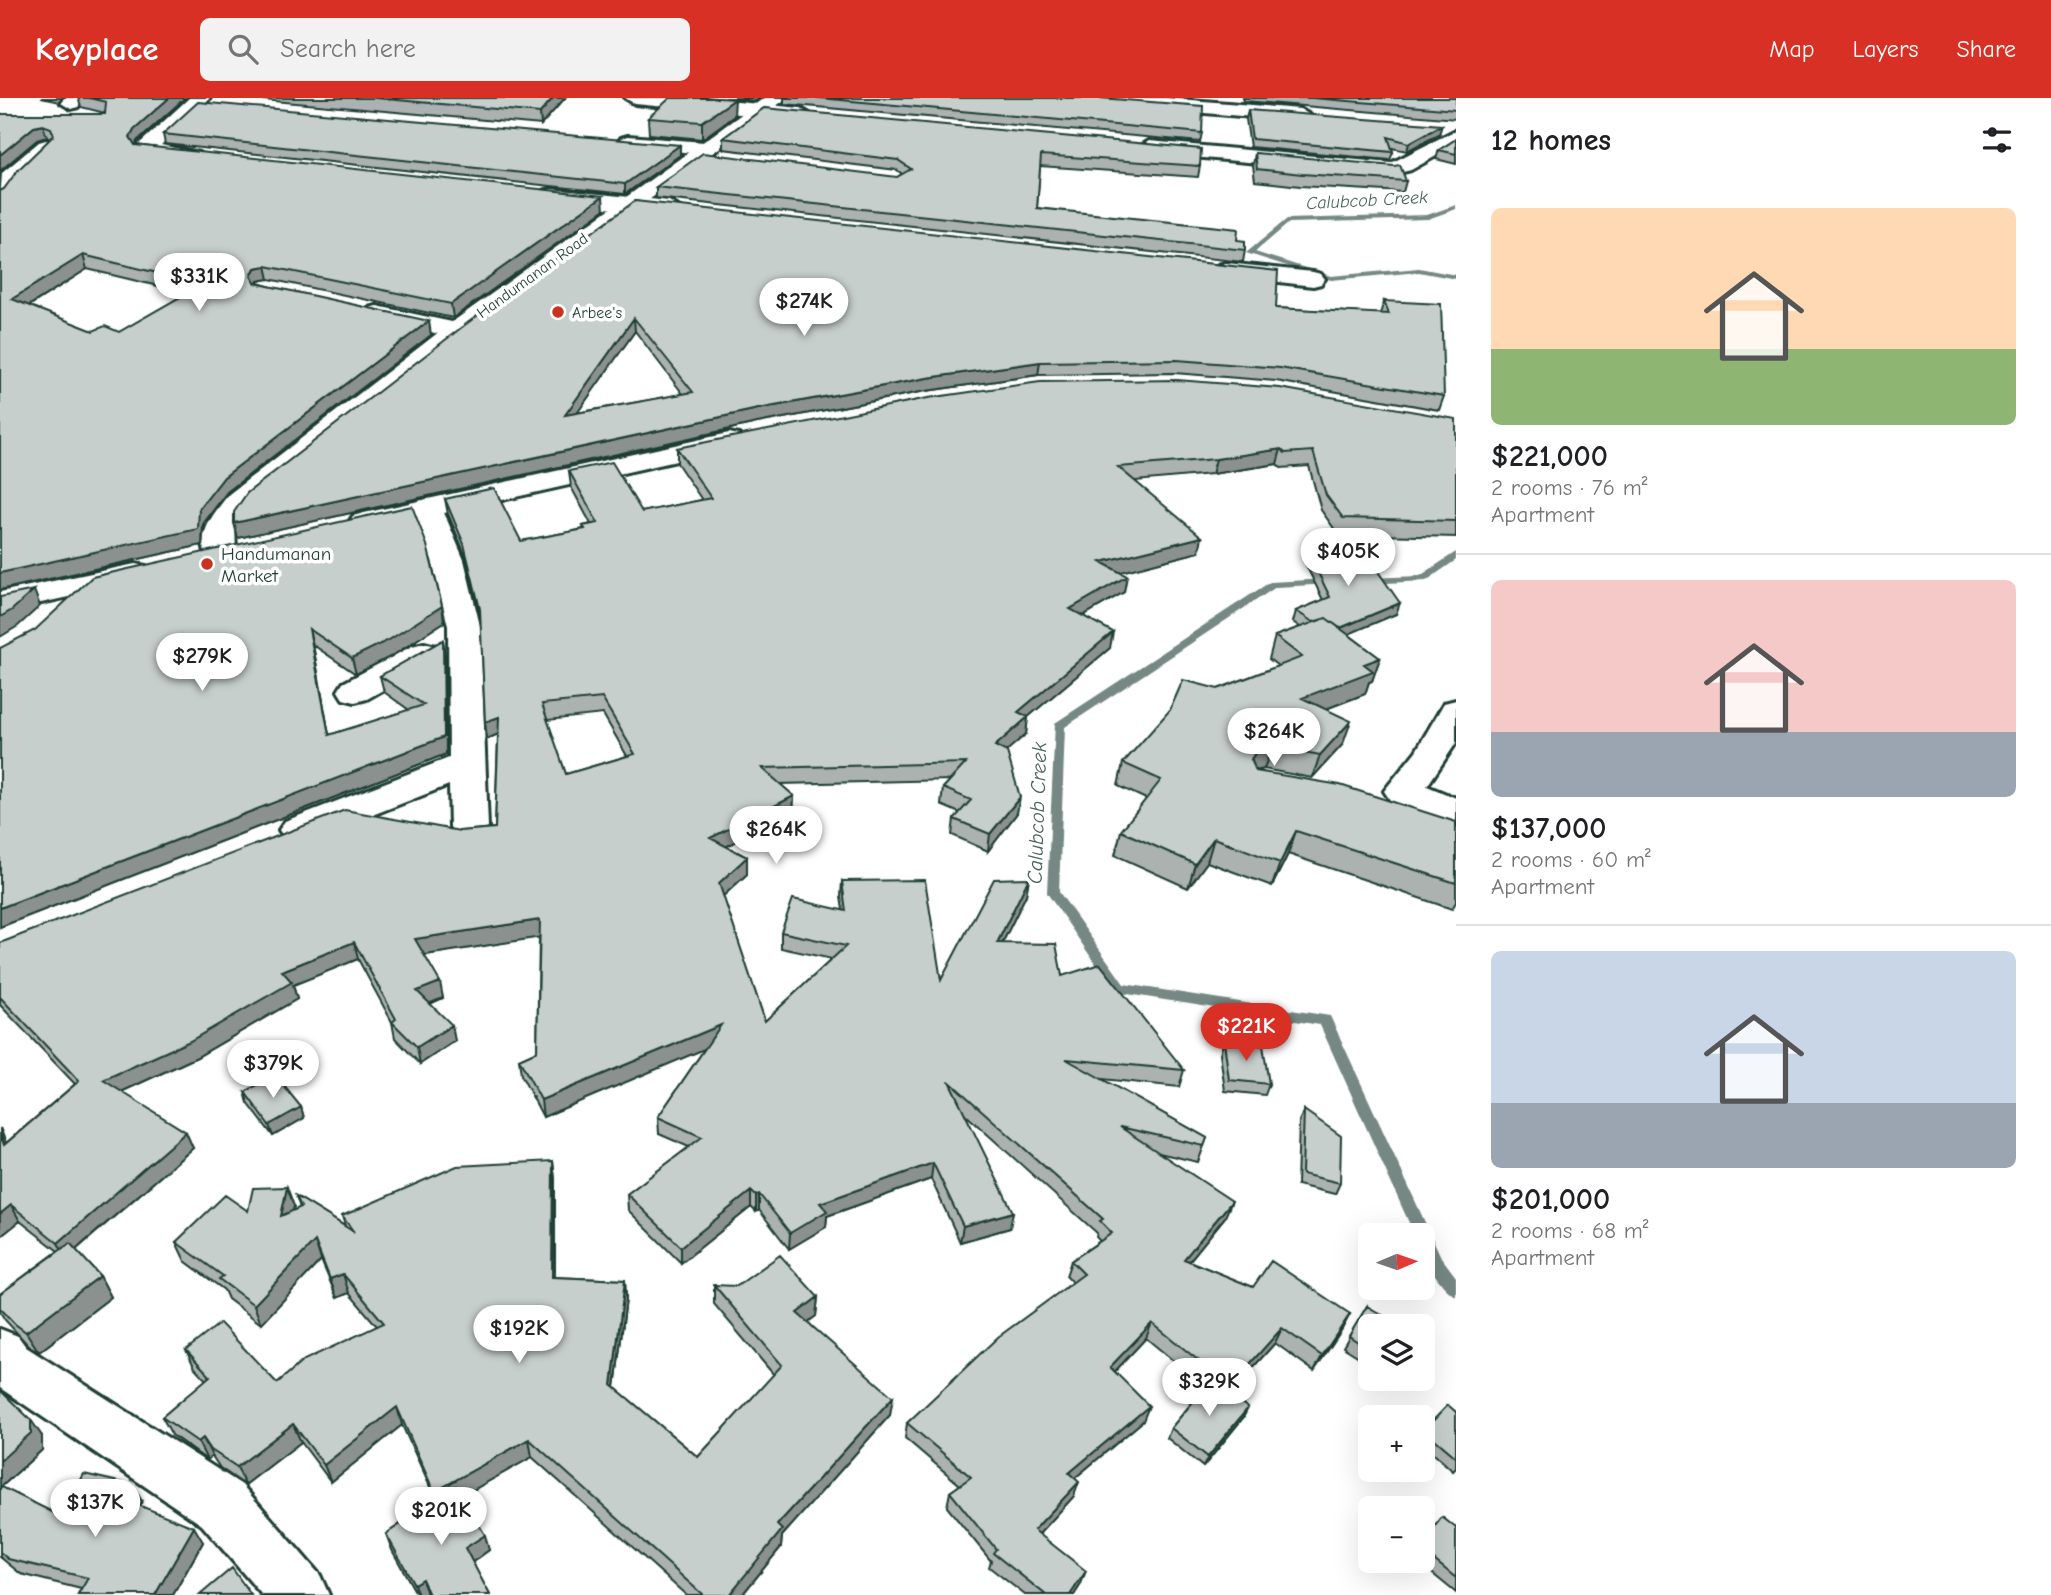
<!DOCTYPE html>
<html lang="en">
<head>
<meta charset="utf-8">
<style>
  :root { --surface:#fff; --page:#f2f2f2; --text:#202124; --muted:#757577; --line:#e0e0e0; --accent:#d93025 }
  body { margin:0; font-family:"Comic Neue",sans-serif; background:var(--page); color:var(--text); height:100vh; display:flex; flex-direction:column; font-size:26px; white-space:nowrap }
  * { box-sizing:border-box; margin:0 }
  p { font-size:23px; color:var(--muted) }
  .icon { flex:none; width:38px; height:38px; fill:none; stroke:currentColor; stroke-width:2; stroke-linecap:round; stroke-linejoin:round }
  .map { position:relative; flex:1; overflow:hidden }
  .panel { display:flex; flex-direction:column; background:var(--surface); width:595px }
  .panel>* { flex:none }
  .needle { width:46px; rotate:88deg }
  .buttons { position:absolute; left:1358px; top:1125px; display:grid; gap:14px }
  .buttons a { display:grid; place-items:center; width:77px; height:77px; border-radius:10px; background:var(--surface); box-shadow:0 7px 28px #0002; font-size:35px }
  .price { position:absolute; translate:-50% -60px; padding:0 16px; border-radius:24px; background:#fff; color:#222; font-size:23px; line-height:46px; filter:drop-shadow(0 2px 4px #0008) }
  .price::after { content:''; position:absolute; left:50%; top:42px; width:21px; height:16px; margin-left:-10px; background:inherit; clip-path:polygon(0 0,100% 0,50% 100%) }
  .price.on { background:var(--accent); color:#fff }
  ul { padding:0; list-style:none }
  li { display:grid; align-content:center; gap:14px; height:371px; padding:0 35px }
  li+li { border-top:2px solid var(--line) }
  li span { display:grid; place-items:center; height:217px; border-radius:10px; color:#555 }
  li>.icon { margin-inline-start:auto }
  span .icon { width:126px; height:126px; fill:#fffc; stroke-width:1 }
  li b { font-size:30px }
  h2 { display:flex; justify-content:space-between; align-items:center; height:84px; padding:0 35px; font-size:30px }
  header { display:flex; align-items:center; gap:42px; box-sizing:border-box; height:98px; padding:0 35px; background:var(--accent); color:#fff }
  header strong { font-size:33px }
  nav { display:flex; gap:38px; margin-inline-start:auto; font-size:24px }
  .search { width:490px; height:63px; background:var(--page); display:flex; align-items:center; gap:18px; box-sizing:border-box; padding:0 24px; border-radius:10px; color:var(--muted); font-size:26px }
  main { display:flex; flex:1; min-height:0 }
  .map>svg:first-child { display:block }
  .lines { fill:none; stroke-linecap:round; stroke-linejoin:round }
  .stream { fill:#758883; fill-rule:evenodd }
  .street-casing { stroke:#1f3d34; stroke-width:6 }
  .secondary-casing { stroke:#1f3d34; stroke-width:6 }
  .street { fill:#fff; fill-rule:evenodd }
  .secondary { fill:#fff; fill-rule:evenodd }
  .wall { fill:#abb2af; stroke:#1f3d34; stroke-width:2; fill-rule:evenodd }
  .shaded-wall { fill:#8b918f; stroke:#1f3d34; stroke-width:2 }
  .building { fill:#c7cfcc; stroke:#1f3d34; stroke-width:2; fill-rule:evenodd }
  .poi-dot { fill:#c8321e; stroke:#fff; stroke-width:2.5 }
  .labels { text-anchor:middle; stroke-width:7; stroke-linejoin:round; paint-order:stroke }
  .far-street-label { font-size:16px; fill:#1f3d34; stroke:#fff }
  .far-poi-label { font-size:16px; fill:#1f3d34; stroke:#fff; text-anchor:start }
  .far-water-label { font-size:18px; font-style:italic; fill:#4a625b; stroke:#fff }
  .poi-label { font-size:19px; fill:#1f3d34; stroke:#fff; text-anchor:start }
  .water-label { font-size:21px; font-style:italic; fill:#4a625b; stroke:#fff }
</style>
</head>
<body>
<header>
<strong>Keyplace</strong>
<div class="search"><svg class="icon" aria-label="search" viewBox="0 0 24 24"><circle cx="10" cy="10" r="6"/><path d="M15 15l6 6"/></svg>Search here</div>
<nav><a>Map</a><a>Layers</a><a>Share</a></nav>
</header>
<main>
<div class="map">
<svg width="1456" height="1497" viewBox="0 0 1456 1497">
  <rect width="100%" height="100%" fill="#fff"/>
  <filter id="ink" filterUnits="userSpaceOnUse"><feTurbulence type="fractalNoise" baseFrequency=".0143" numOctaves="2"/><feDisplacementMap in="SourceGraphic" scale="14" xChannelSelector="R" yChannelSelector="G"/><feConvolveMatrix kernelMatrix="1 2 1 2 8 2 1 2 1" color-interpolation-filters="sRGB"/></filter>
  <g filter="url(#ink)">
    <g class="lines">
      <path class="stream" d="M1456,107V111L1428,121L1289,125L1255,154L1331,178L1419,170L1456,177V181L1419,174L1331,182L1246,155L1287,121L1427,117Z
        M1456,454V462L1426,483L1367,486L1362,483L1367,480L1420,478Z
        M1328,481L1332,482V486L1276,489L1065,629L1059,794L1124,886L1330,918L1441,1159L1456,1179V1198C1445,1194 1427,1167 1423,1156C1422,1150 1423,1143 1423,1138H1415L1320,927L1115,894L1047,795L1055,625L1270,484Z"/>
      <defs>
        <path id="street" d="M64,0H84L78,9L71,11L61,5Z
          M189,0H210L161,47L199,55L202,59L199,63L192,65L138,55L135,51L138,47Z
          M625,0H695L800,10L810,16L800,22L635,6Z
          M1086,0H1166L1300,11L1310,17L1300,23L1096,6Z
          M1456,32V47L1411,72L1391,77L1149,55L1139,49L1149,43L1391,65Z
          M628,38L704,44L714,50L704,56L621,48L618,44L621,40Z
          M46,42L53,44L56,48L53,52L19,84L8,102L0,104L2,75L39,44Z
          M551,91L669,103L680,110L669,117L543,103L540,98L543,93Z
          M1226,165L1313,174L1321,176L1325,181L1321,186L1313,188L1218,177L1214,172L1218,167Z
          M377,208L466,227L470,232L466,237L457,240L368,220L365,215L368,210Z
          M427,401L438,404L442,410L464,462L480,528L488,729L482,738L469,742L456,738L450,729L449,687L311,741L298,745L285,741L279,732L285,723L449,660L448,528L432,462L412,410L416,404Z
          M424,545L436,548L441,555L436,562L367,601L355,604L343,601L338,593L343,585L412,548Z
          M1456,602V645L1427,688L1456,700V727L1390,702L1384,693L1416,653L1444,605Z
          M0,1231L18,1238L26,1249L242,1387L320,1477L329,1497H262L202,1427L0,1290Z"/>
        <path id="secondary" d="M764,0H787L466,237L249,408L235,428L236,455L231,462L220,464L209,462C193,438 215,414 229,396L448,227Z
          M729,335L739,337L743,343L739,349L364,433L353,430L349,424L353,418L364,415Z
          M135,466L146,468L151,475L146,482L0,514V494Z"/>
      </defs>
      <use href="#street" class="street-casing"/>
      <use href="#secondary" class="secondary-casing"/>
      <use href="#street" class="street"/>
      <use href="#secondary" class="secondary"/>
    </g>
    <path class="wall" d="M41,0H62L59,4Z
      M78,0H185L137,43L136,47L604,112L453,220L269,181L258,183V185L431,237L227,394L203,426L202,447L0,492V93L4,91L50,41L47,39L37,42L0,73V76V16H105V15L81,9ZM87,171L187,195L119,234L93,233L29,208Z
      M240,0H565L541,27Z
      M725,0H760L756,3Z
      M784,0H1099L1202,35L1200,44L784,6Z
      M1243,0H1456V21L1244,3Z
      M764,10L1200,68L1198,79L1040,68L1037,110L1237,142L1245,152L1243,164L656,100V89L897,79L902,76L897,72L723,51V40Z
      M1248,12L1439,36L1407,53L1392,50L1393,54L1390,62L1250,49L1246,21Z
      M734,18L702,41L649,36L648,20Z
      M163,36L680,47V57L625,96L165,46Z
      M1456,41V66L1436,61L1439,52Z
      M1255,55L1406,83L1403,94L1300,88L1255,83L1253,67Z
      M635,103L1276,210L1380,216L1384,203L1444,298L1439,312L1276,283L1174,275L1038,277L926,293L757,325L238,440ZM635,233L683,296L577,315Z
      M1456,321V439L1338,436L1321,412L1309,368L1281,370L1277,366L1212,376L1135,383L1199,454L1120,474L1124,494L1083,518L1110,550L1028,619L1026,636L1006,653L1017,715L988,753L952,737L954,721L960,715L941,707L943,690L951,682L780,686L794,698L793,714L726,748L747,759V776L723,798L765,923L832,861L781,850V834L843,812L841,799L842,783L941,882L1029,780L1026,797L1002,845L1062,878L1184,972L1179,989L1102,981L1207,1040L1198,1064L1159,1055L1225,1119L1189,1163L1253,1189L1350,1216L1342,1231L1314,1273L1275,1245L1229,1296L1243,1320L1203,1369L1167,1340L1171,1330L1205,1289L1146,1240L1115,1273L1143,1323L1075,1380L1074,1398L1039,1436L1081,1486L1074,1497H1025L989,1469L991,1463L947,1409L950,1394L960,1387L905,1340L907,1325L1072,1184L1066,1178L1071,1163L1100,1143L1096,1139L1097,1135L965,1016L1010,1130L960,1144L931,1081L827,1118L826,1129L789,1151L759,1112L756,1114L751,1109L681,1165L628,1112L627,1096L689,1049L659,1036L658,1019L705,950L543,1019L521,977L519,961L537,953L539,839L424,857L443,900L430,906L455,943L420,966L395,940L392,924L358,861L293,887L297,901L197,959L121,994L193,1050L76,1152L100,1178L111,1199L39,1254L28,1247L5,1222L0,1214V1196L58,1153L20,1123L0,1139V1030L6,1045L75,986L0,907V845L460,733L495,730L498,636L487,641L481,520L467,461L448,416L445,401L521,443L584,431L583,428L591,426L571,389L569,373L642,414L702,402L677,365V350ZM603,616L627,658L566,676L547,622Z
      M1307,452L1396,516L1348,536L1380,560L1372,583L1369,584L1365,596L1326,611L1343,646L1312,680L1264,671L1257,673L1456,724V804L1452,811L1288,756L1272,788L1207,764L1188,790L1115,757L1121,733L1146,701L1118,688L1123,665L1218,591L1278,568L1269,561L1275,538L1300,529L1293,524L1296,513L1323,502L1304,463Z
      M444,524L392,558L356,576L313,547L329,637L409,612L384,594L380,578L443,542L445,559L446,656L0,829V550Z
      M1224,943L1269,986L1265,997L1225,993L1220,955Z
      M245,994L301,1009L304,1020L273,1038L248,1005Z
      M1304,1012L1340,1085L1335,1096L1297,1087L1299,1023Z
      M553,1063L555,1082V1179L625,1182L626,1201L615,1290L698,1359L774,1277L714,1206V1187L818,1199L816,1218L808,1224L890,1317L782,1438L781,1449L742,1497H686L532,1359L462,1398L489,1452L472,1464L490,1497H417L392,1452L386,1436L436,1402L402,1327L331,1384L301,1344L245,1387L220,1370L212,1358L207,1362L172,1337L162,1319L206,1282L195,1270L186,1252L277,1285L377,1228L349,1195L337,1200L321,1162L261,1226L228,1201L224,1192L185,1163L176,1144L248,1113L294,1108L293,1113L300,1110L296,1098L345,1128L342,1118Z
      M1367,1208L1370,1228V1266L1343,1249Z
      M0,1292L42,1338V1352L1,1389L62,1419L142,1403L140,1408L203,1444L173,1497H78L81,1491L21,1476L0,1459Z
      M1456,1314V1370L1453,1373L1423,1346V1334L1424,1332Z
      M1456,1430V1495L1417,1463H1423V1444Z"/>
    <path class="shaded-wall" d="M169,0H185L137,43L134,52L130,39L134,31Z
      M553,0H565L541,27L540,15Z
      M735,1L734,18L702,41V24Z
      M43,27L47,39L37,42L0,73V76V57L34,29Z
      M1442,27L1439,36L1407,53L1409,45Z
      M680,47V57L625,96V86Z
      M603,98L604,112L453,220L451,206Z
      M83,157L87,171L17,215L12,201Z
      M266,168L269,181L258,183L254,192L251,178L255,170Z
      M634,220L635,233L566,331L565,317Z
      M429,223L431,237L227,394L203,426L202,447L0,492V475L199,411L224,379Z
      M1040,264L1038,277L926,293L757,325L238,440L234,425L758,311L927,280Z
      M1281,351L1277,366L1212,376L1216,361Z
      M1202,439L1199,454L1098,480L1101,464Z
      M1127,478L1124,494L1067,527L1070,511Z
      M34,492L40,508L18,528L0,539V519Z
      M1400,505L1396,516L1325,546L1329,535Z
      M442,508L444,524L392,558L356,576L352,560Z
      M309,531L313,547L332,654L329,637Z
      M1113,534L1110,550L1015,630L1018,614Z
      M443,542L445,559L446,656L0,829V810L444,639Z
      M1380,560L1372,583L1369,584L1365,596L1294,623L1302,600L1364,566Z
      M499,619L501,635L487,641L485,624Z
      M1028,619L1026,636L993,665L995,648Z
      M1351,623L1343,646L1312,680L1320,657Z
      M1272,648L1264,671L1250,674L1251,661L1258,651Z
      M794,698L793,714L710,757V740Z
      M1020,699L1017,715L988,753L990,736Z
      M1296,733L1288,756L1272,788L1280,765Z
      M1214,740L1207,764L1188,790L1195,766Z
      M747,759V776L719,802V785Z
      M1029,780L1026,797L994,862L997,845Z
      M540,822L542,839L419,858L415,841Z
      M354,844L358,861L293,887L297,901L197,959L110,999L103,982L282,873Z
      M440,884L443,900L421,909L417,893Z
      M452,927L455,943L420,966L417,949Z
      M721,927V944L543,1019L541,1002Z
      M301,1009L304,1020L273,1038L269,1027Z
      M0,1030L13,1063L4,1047L0,1036Z
      M186,1034L193,1050L66,1160L58,1145Z
      M553,1063L555,1082L554,1198L552,1179Z
      M933,1065L931,1081L827,1118L826,1129L789,1151L790,1135L820,1105Z
      M287,1089L294,1108L288,1137L281,1118Z
      M751,1093V1109L681,1165V1149Z
      M759,1096V1112L756,1114V1098Z
      M1232,1103L1225,1119L1178,1177L1184,1161Z
      M11,1107L20,1123L0,1139V1116Z
      M1013,1114L1010,1130L960,1144L963,1128Z
      M315,1143L321,1162L261,1226L254,1207Z
      M343,1176L349,1195L337,1200L330,1181Z
      M100,1178L111,1199L39,1254L26,1234Z
      M625,1182L626,1201L613,1305L612,1287Z
      M818,1199L816,1218L796,1233L797,1215Z
      M1350,1216L1342,1231L1314,1273L1322,1258Z
      M1152,1225L1146,1240L1105,1284L1110,1269Z
      M1282,1230L1275,1245L1223,1303L1230,1288Z
      M893,1299L890,1317L782,1438L781,1449L742,1497H730L777,1427Z
      M1149,1308L1143,1323L1064,1389L1069,1375Z
      M397,1309L402,1327L331,1384L324,1367Z
      M1248,1310L1243,1320L1203,1369L1208,1359Z
      M31,1322L42,1338V1352L0,1390V1363Z
      M293,1326L301,1344L245,1387L237,1369Z
      M203,1340L212,1358L207,1362L198,1344Z
      M529,1341L532,1359L439,1411L434,1394Z
      M1079,1384L1074,1398L1030,1446L1034,1432Z
      M132,1387L142,1403L135,1418L125,1402Z
      M194,1429L203,1444L173,1497H155Z
      M485,1437L489,1452L470,1466L465,1450Z
      M1086,1473L1081,1486L1074,1497H1070Z
      M422,1481L427,1496L426,1497H418L414,1486Z"/>
    <path class="building" d="M89,0H169L134,31L130,39L135,47L603,98L451,206L266,168L255,170L251,178L255,185L429,223L224,379L199,411L198,431L0,475V93L4,91L17,73L54,37L51,30L43,27L34,29L0,57V16H105L106,4ZM83,157L203,186L119,234L105,228L93,233L12,201Z
      M375,0H553L540,15Z
      M670,0H719L735,1L702,24L648,20Z
      M819,0H1099L1203,8L1202,35Z
      M1312,0H1456V12Z
      M198,4L680,47L625,86L163,36Z
      M764,10L1201,51L1200,68L1041,57L1037,110L1238,131L1237,142L1245,143V152L656,89L703,55L897,79L911,71L898,62L723,40Z
      M1248,12L1442,27L1409,45L1388,39L1393,54L1252,41Z
      M1456,41V56L1439,52Z
      M1255,55L1394,68L1400,67L1406,83L1302,76L1257,71Z
      M635,103L1278,173L1276,210L1389,216L1384,203L1441,206L1444,298L1280,270L1177,262L1040,264L927,280L758,311L234,425V414L247,395L466,226ZM634,220L693,294L565,317Z
      M1177,282L1280,290L1456,321V423L1343,420L1326,397L1313,353L1285,355L1281,351L1216,361L1118,369L1202,439L1101,464L1127,478L1070,511L1113,534L1018,614L1028,619L995,648L1007,654L1020,699L990,736L954,721L971,702L943,690L966,665L762,670L794,698L710,740L747,759L719,785L765,923L846,848L781,834L793,801L846,813L842,783L925,782L941,882L994,781L1029,780L997,845L1056,846L1062,878L1100,866L1184,972L1066,961L1207,1040L1204,1048L1120,1029L1232,1103L1184,1161L1253,1189L1271,1163L1350,1216L1322,1258L1282,1230L1230,1288L1152,1225L1110,1269L1149,1308L1069,1375L1079,1384L1034,1432L1086,1473L1070,1497H1046L993,1455L996,1451L950,1394L971,1379L907,1325L998,1239L1084,1176L1071,1163L1112,1135L1100,1123L1103,1121L949,983L1013,1114L963,1128L933,1065L820,1105L827,1113L790,1135L759,1096L756,1098L751,1093L681,1149L627,1096L702,1039L658,1019L721,927L541,1002L519,961L537,953L540,822L415,841L440,884L417,893L452,927L417,949L392,924L396,921L354,844L282,873L292,884L190,943L103,982L186,1034L58,1145L11,1107L0,1116V1036L4,1047L79,983L0,899V845L345,712L460,733L495,730L499,619L485,624L480,511L464,446L445,401L494,390L521,443L585,431L583,428L598,425L569,373L612,364L642,414L711,400L677,350L928,300L1040,284ZM602,600L635,656L566,676L542,606Z
      M412,408L427,447L442,508L389,542L352,560L309,531L329,637L424,607L380,578L443,542L444,639L0,810V550L35,532L92,479Z
      M1307,452H1363L1400,505L1340,530L1326,520L1313,524L1296,513L1330,499Z
      M34,492L12,512L0,519V499Z
      M1326,520L1380,560L1364,566L1373,573L1302,600L1351,623L1320,657L1272,648L1258,651L1251,661L1256,673L1340,687L1456,724V785L1296,733L1280,765L1214,740L1195,766L1121,733L1161,682L1123,665L1170,612L1183,582L1218,591L1302,559L1275,538Z
      M1224,943L1263,947L1269,986L1229,982Z
      M275,977L301,1009L269,1027L245,994Z
      M1304,1012L1341,1038L1340,1085L1302,1076Z
      M553,1063L552,1179L625,1182L612,1287L698,1359L782,1267L714,1187L737,1188L780,1157L818,1199L797,1215L893,1299L777,1427L782,1432L729,1497H703L529,1341L434,1394L397,1309L324,1367L293,1326L237,1369L211,1352L203,1340L198,1344L162,1319L210,1278L186,1252L220,1225L277,1285L304,1262L384,1225L343,1176L330,1181L315,1143L254,1207L219,1181L223,1178L176,1144L225,1097L248,1113L253,1090L287,1089L281,1118L301,1109L296,1098L354,1134L342,1118L457,1068Z
      M70,1145L100,1178L26,1234L15,1226L0,1210V1196Z
      M1367,1208L1401,1228H1370V1252L1349,1238Z
      M1211,1282L1248,1310L1208,1359L1171,1330Z
      M0,1292L31,1322V1335L0,1363Z
      M1448,1307L1456,1314V1359L1424,1332Z
      M84,1376L132,1387L125,1402L194,1429L155,1497H78L88,1480L8,1461L0,1454V1388L62,1419Z
      M456,1388L485,1437L465,1450L490,1497H429L422,1481L414,1486L386,1436Z
      M1442,1419L1456,1430V1480L1423,1453V1444Z
      M232,1470L251,1497H200Z"/>
  </g>
  <g class="poi-dot">
    <circle cx="558" cy="214" r="7"/>
    <circle cx="207" cy="466" r="7"/>
  </g>
  <g class="labels">
    <g class="far-street-label">
      <text transform="translate(532 177) rotate(-36)" y="6">Handumanan Road</text>
    </g>
    <g class="far-poi-label">
      <text x="572" y="220">Arbee's</text>
    </g>
    <g class="far-water-label">
      <text transform="translate(1367 102) rotate(-3)" y="6">Calubcob Creek</text>
    </g>
    <g class="poi-label">
      <text x="221" y="462">Handumanan<tspan x="221" dy="22">Market</tspan></text>
    </g>
    <g class="water-label">
      <text transform="translate(1037 715) rotate(-88)" y="7">Calubcob Creek</text>
    </g>
  </g>
</svg>
<div class="buttons">
<a><svg class="needle" viewBox="-14 -14 28 28"><path d="M0-13l5 13h-10z" fill="#e53935"/><path d="M0 13l5-13h-10z" fill="#757577"/></svg></a>
<a><svg class="icon" aria-label="layers" viewBox="0 0 24 24"><path d="M12 4l9 5-9 5-9-5zM3 14l9 5 9-5"/></svg></a>
<a>+</a>
<a>−</a>
</div>
<b class="price" style="left:199px;top:215px">$331K</b>
<b class="price" style="left:804px;top:240px">$274K</b>
<b class="price" style="left:1348px;top:490px">$405K</b>
<b class="price" style="left:202px;top:595px">$279K</b>
<b class="price" style="left:1274px;top:670px">$264K</b>
<b class="price" style="left:776px;top:768px">$264K</b>
<b class="price on" style="left:1246px;top:965px">$221K</b>
<b class="price" style="left:273px;top:1002px">$379K</b>
<b class="price" style="left:519px;top:1267px">$192K</b>
<b class="price" style="left:1209px;top:1320px">$329K</b>
<b class="price" style="left:95px;top:1441px">$137K</b>
<b class="price" style="left:441px;top:1449px">$201K</b>
</div>
<section class="panel">
<h2>12 homes<svg class="icon" aria-label="filters" viewBox="0 0 24 24"><path d="M4 7h16M4 17h16"/><circle cx="9" cy="7" r="2"/><circle cx="15" cy="17" r="2"/></svg></h2>
<ul>
<li><span style="background:linear-gradient(#ffd9b3 65%,#8fb573 0)"><svg class="icon" aria-label="home" viewBox="0 0 24 24"><path d="M3 11l9-7 9 7M6 9v11h12V9"/></svg></span><div><b>$221,000</b><p>2 rooms · 76 m²</p><p>Apartment</p></div></li>
<li><span style="background:linear-gradient(#f6c9c9 70%,#9aa5b1 0)"><svg class="icon" aria-label="home" viewBox="0 0 24 24"><path d="M3 11l9-7 9 7M6 9v11h12V9"/></svg></span><div><b>$137,000</b><p>2 rooms · 60 m²</p><p>Apartment</p></div></li>
<li><span style="background:linear-gradient(#c9d6e8 70%,#9aa5b1 0)"><svg class="icon" aria-label="home" viewBox="0 0 24 24"><path d="M3 11l9-7 9 7M6 9v11h12V9"/></svg></span><div><b>$201,000</b><p>2 rooms · 68 m²</p><p>Apartment</p></div></li>
</ul>
</section>
</main>
</body>
</html>
